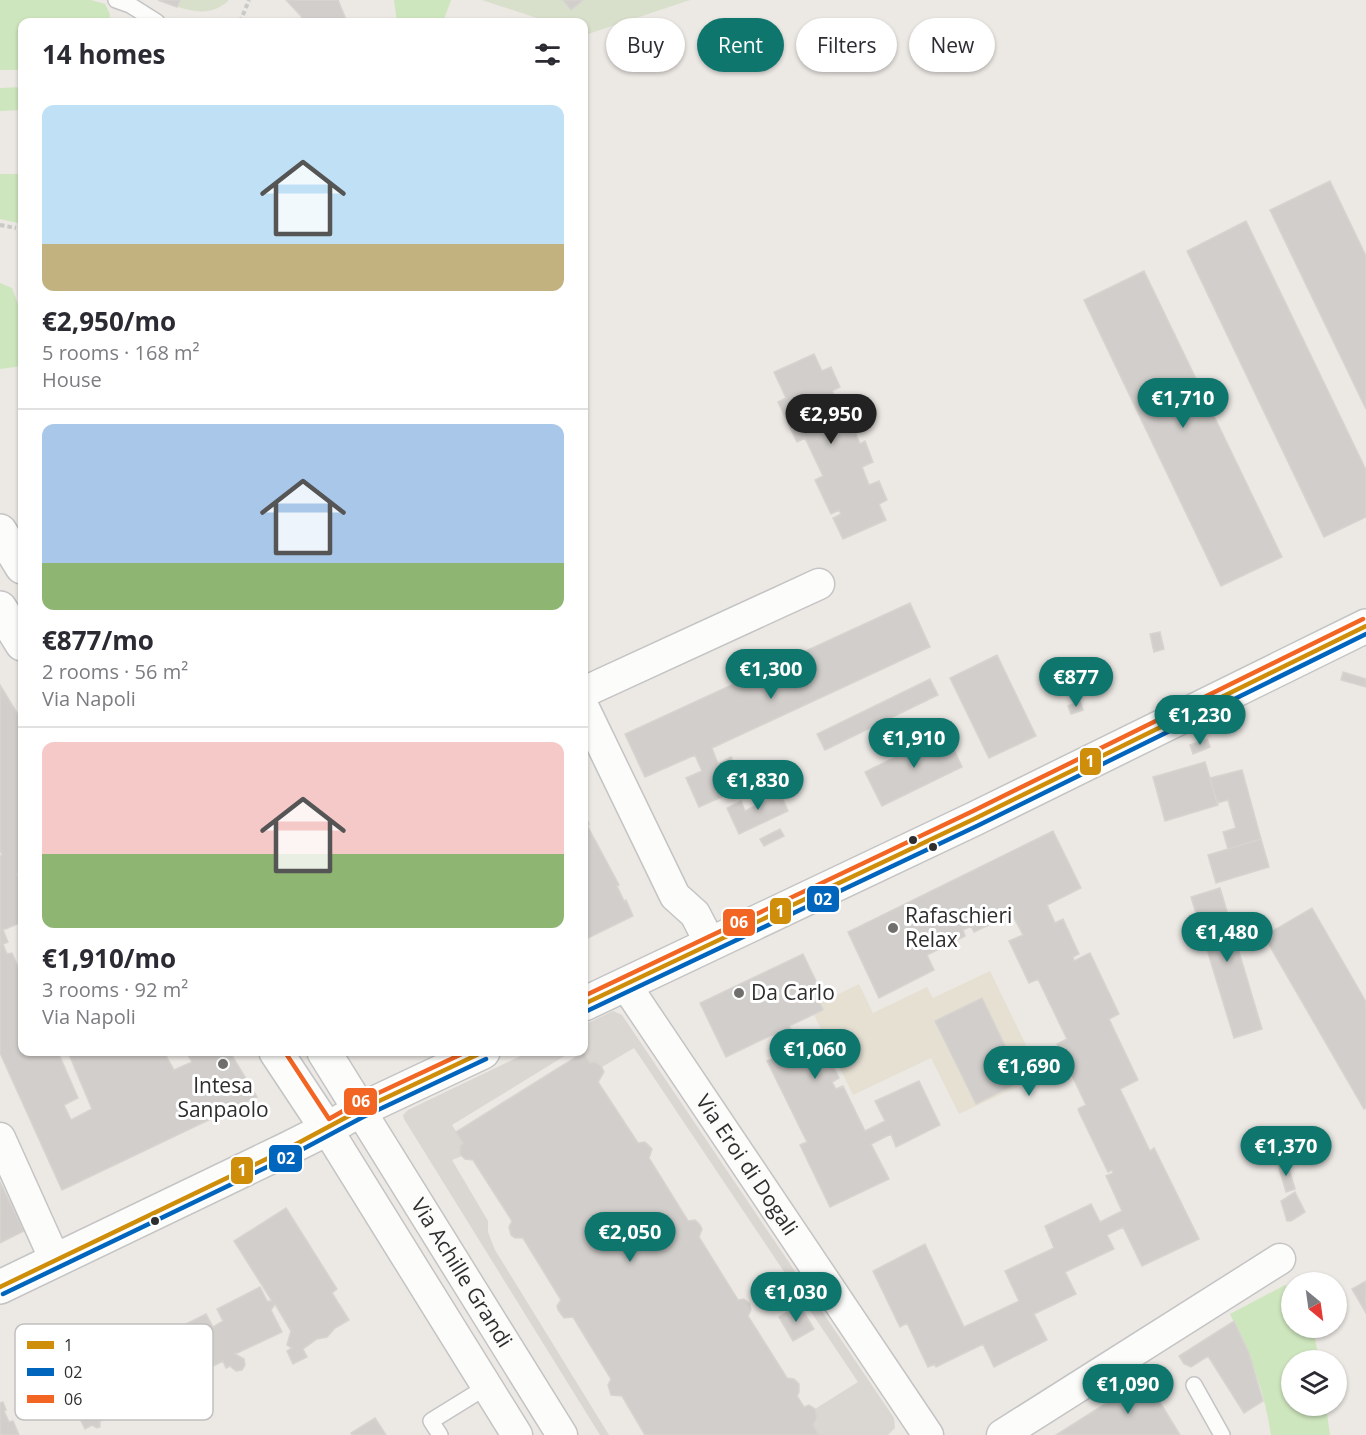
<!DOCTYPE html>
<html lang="en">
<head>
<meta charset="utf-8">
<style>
  :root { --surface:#fff; --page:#f7f7f7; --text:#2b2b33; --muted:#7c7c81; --line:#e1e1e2; --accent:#0f766e }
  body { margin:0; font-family:"Open Sans",sans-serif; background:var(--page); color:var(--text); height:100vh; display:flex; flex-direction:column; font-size:22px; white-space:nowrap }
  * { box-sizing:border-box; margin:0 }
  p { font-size:20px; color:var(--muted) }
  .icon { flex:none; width:33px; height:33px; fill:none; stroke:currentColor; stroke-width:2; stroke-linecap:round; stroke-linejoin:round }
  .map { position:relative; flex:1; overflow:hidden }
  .side { position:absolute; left:18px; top:18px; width:570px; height:1038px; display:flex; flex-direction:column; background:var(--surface); border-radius:12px; box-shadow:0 2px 4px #0004 }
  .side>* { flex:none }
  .top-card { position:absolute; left:606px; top:18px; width:570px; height:54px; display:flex; gap:12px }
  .needle { width:39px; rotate:151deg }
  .controls { position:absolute; left:1281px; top:1272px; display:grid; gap:12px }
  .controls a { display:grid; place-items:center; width:66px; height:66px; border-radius:50%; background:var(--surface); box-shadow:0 2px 4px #0004; font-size:30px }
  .price { position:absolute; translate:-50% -51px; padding:0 14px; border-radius:21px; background:var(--accent); color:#fff; font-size:20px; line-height:39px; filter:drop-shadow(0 2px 3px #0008) }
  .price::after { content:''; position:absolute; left:50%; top:36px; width:18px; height:14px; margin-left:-9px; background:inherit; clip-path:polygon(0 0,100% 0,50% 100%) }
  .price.current { background:#222; color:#fff }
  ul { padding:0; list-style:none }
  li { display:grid; align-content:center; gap:12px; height:318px; padding:0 24px }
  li+li { border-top:2px solid var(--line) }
  li span { display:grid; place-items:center; height:186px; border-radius:12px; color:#555 }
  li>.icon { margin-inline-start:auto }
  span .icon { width:108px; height:108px; fill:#fffc; stroke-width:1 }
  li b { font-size:26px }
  h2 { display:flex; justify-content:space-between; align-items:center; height:72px; padding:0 24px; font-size:26px }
  .pill { padding:0 21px; border-radius:27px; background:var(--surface); box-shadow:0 2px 4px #0004; font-size:21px; line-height:54px }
  .pill.current { background:var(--accent); color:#fff }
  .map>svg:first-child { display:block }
  .education { fill:#e6e0d3 }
  .green { fill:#cee6be }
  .cemetery { fill:#d8e0cc }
  .plaza { fill:#dad6d2 }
  .building { fill:#d1cecb; stroke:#d7d4d0; stroke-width:1.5 }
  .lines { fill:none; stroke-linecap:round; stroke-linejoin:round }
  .service-casing { stroke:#c5c4c5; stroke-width:18 }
  .minor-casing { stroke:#c5c4c5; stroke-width:33 }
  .secondary-casing { stroke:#c5c4c5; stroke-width:36 }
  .path { stroke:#c9c9c8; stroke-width:4; stroke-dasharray:4.5 3; stroke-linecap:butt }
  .service { stroke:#fcfcfb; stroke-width:15 }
  .minor { stroke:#fcfcfb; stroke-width:30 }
  .secondary { stroke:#fcfcfb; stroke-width:33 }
  .bus-1-casing { stroke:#fff; stroke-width:9 }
  .bus-2-casing { stroke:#fff; stroke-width:9 }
  .bus-3-casing { stroke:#fff; stroke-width:9 }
  .bus-1 { stroke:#cf8e09; stroke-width:4.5 }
  .bus-2 { stroke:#0065bd; stroke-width:4.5 }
  .bus-3 { stroke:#f26522; stroke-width:4.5 }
  .bus-dot { fill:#2e2e2e; stroke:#fff; stroke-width:2 }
  .poi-dot { fill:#706f6e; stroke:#fff; stroke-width:2 }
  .labels { text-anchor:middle; stroke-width:6; stroke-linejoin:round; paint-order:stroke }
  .poi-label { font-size:21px; fill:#2e2e2e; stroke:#fff; text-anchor:start }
  .street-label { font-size:21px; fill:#2e2e2e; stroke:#fff }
  .key { fill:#fff; stroke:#c0c0c0; stroke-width:1.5 }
  .key-label { font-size:16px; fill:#2e2e2e }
  .line-badge { stroke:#fff; stroke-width:2 }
  .badge-label { font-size:16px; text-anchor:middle; font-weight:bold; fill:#fff }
</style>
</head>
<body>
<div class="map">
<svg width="1366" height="1435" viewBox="0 0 1366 1435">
  <rect width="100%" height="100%" fill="#ece8e4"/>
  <path class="education" d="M990,971L1041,1076L959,1114L931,1058L853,1095L814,1015L823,1010L820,1003L859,984L873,1013L927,987L933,998Z"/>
  <path class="green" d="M0,0H91L105,4L110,14L109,22H22V70H0Z
    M394,0H451L443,22H397Z
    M22,87V110L0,111V88Z
    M0,174H22V224L0,219Z
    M0,283L12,288L19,307L22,309V366L0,369Z
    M1285,1285L1291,1288L1292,1328H1313L1319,1360H1292V1406H1326L1330,1435H1271C1265,1393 1250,1352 1230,1314Z"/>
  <path class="cemetery" d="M158,0H229C208,21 182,8 158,0Z
    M482,0H690L585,35L584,34V22H549Z"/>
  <path class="plaza" d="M613,1011L622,1015L894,1418L895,1428L888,1435H819L813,1425L817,1418L815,1409L858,1382L634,1048L602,1067L596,1062L590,1063L583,1052L584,1025Z
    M529,1052H571L452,1125L463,1143L460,1150L462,1156L452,1160L488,1221V1232L495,1250L609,1435H600L404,1119L403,1115L408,1110Z"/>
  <path class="building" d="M158,0H180L177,7Z
    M286,0H338L347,22H304L301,16Z
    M563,0H583L571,10Z
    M1330,181L1366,256V409L1270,210Z
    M1246,221L1366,470V517L1324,537L1187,251Z
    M1144,271L1282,557L1221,586L1084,300Z
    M814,354L822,371L831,367L840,387L832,391L837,400L844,396L853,416L846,419L852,434L855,432L860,444L865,441L873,462L862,467L869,485L879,481L887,500L879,504L886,520L843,539L833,518L841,514L839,510L831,514L815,480L823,476L805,438L797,442L778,402L786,398L774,372Z
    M910,603L930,647L712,748L718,764L731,757L744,787L699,807L686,778L702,771L695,755L645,777L625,734Z
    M1160,632L1164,649L1154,652L1150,634Z
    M997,655L1036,736L989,758L950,678Z
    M1343,672L1366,679V687L1341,680Z
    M930,679L938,695L825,750L817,734Z
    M0,685L22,721V872L17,874L22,885V922L3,930L8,942L3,944L7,954L12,953L22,976V1052H58L78,1098L64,1105L71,1120L92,1109L68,1052H164L174,1070L192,1062L186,1052H230L257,1097L62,1190L0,1053V856L2,855L0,850Z
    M1080,701L1083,710L1071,714L1068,706Z
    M946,732L962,767L882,806L865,772Z
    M1207,739L1210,747L1193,754L1190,745Z
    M1205,762L1218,805L1165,821L1153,777Z
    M1242,770L1261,839L1228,849L1223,832L1236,828L1228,800L1217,803L1210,778Z
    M776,784L788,811L739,834L727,808L741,801L745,811L767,800L762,791Z
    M584,813L589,824L587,825L619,885L617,886L624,901L626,900L633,916L584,940Z
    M780,829L784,836L764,846L760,839Z
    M1053,831L1081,888L1047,905L1055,923L1063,919L1079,954L1073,957L1074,961L1090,953L1119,1014L1109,1019L1138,1080L1120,1089L1150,1151L1154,1148L1199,1239L1142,1266L1123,1227L1107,1235L1114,1249L1065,1272L1076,1294L1034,1314L1047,1340L994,1367L983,1344L936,1367L935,1364L928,1367L907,1323L900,1327L873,1271L925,1244L964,1327L1019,1301L1005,1271L1054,1248L1045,1226L1091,1204L1100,1222L1122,1211L1106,1176L1113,1173L1112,1170L1108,1172L1079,1112L1078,1109L1086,1105L1057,1044L1067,1039L1038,979L1029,983L1009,941L1023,935L1012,914L974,932L971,926L963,930L965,936L927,955L934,970L879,998L848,932Z
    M1261,839L1269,867L1216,883L1208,855Z
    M1220,888L1262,1029L1234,1038L1191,897Z
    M1312,908L1366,1002V1108L1364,1109L1264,936Z
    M803,954L825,1000L820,1003L823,1010L789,1026L801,1045L812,1040L813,1043L820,1040L839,1078L832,1082L836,1089L843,1086L865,1131L885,1121L875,1101L919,1081L940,1125L896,1147L891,1134L871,1144L889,1179L830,1207L800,1145L807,1142L767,1061L784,1054L774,1034L726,1057L700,1003Z
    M982,998L1022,1081L976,1104L935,1021Z
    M584,1052L590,1063L595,1062L601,1066L604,1072L598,1082L638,1143L645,1142L652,1149L649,1158L688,1221L695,1220L700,1225L702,1229L699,1237L738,1300L744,1299L750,1304L751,1310L748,1316L787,1378L794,1379L799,1384V1392L797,1396L804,1407L809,1405L815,1409L817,1418L813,1425L819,1435H645L622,1396L611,1395L608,1385L611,1379L573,1317L564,1318L558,1310L557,1306L561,1300L523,1238H515L511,1235L509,1227L512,1221L473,1160L465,1159L460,1154V1146L463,1143L456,1132Z
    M1287,1162L1295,1189L1286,1192L1278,1164Z
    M0,1182L24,1231L0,1243Z
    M1295,1192L1305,1212L1291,1221H1287L1281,1201Z
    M286,1208L337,1289L332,1293L349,1320L335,1328L327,1337L317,1339L303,1349L307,1357L293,1364L287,1351L292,1348L287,1345L291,1331L275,1304L271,1310L282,1332L235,1354L244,1359L245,1365L242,1370L236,1371L230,1366L226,1368L223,1361L146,1399L150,1407L145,1409L146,1414L141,1419H133L130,1412L132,1406L100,1421V1427L97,1428L92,1425L85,1429L63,1384L92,1371L91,1369L93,1364H99L101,1367L107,1364L113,1375L124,1370L118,1358L206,1314L213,1327L223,1321L217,1309L260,1287L267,1301H272L234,1241Z
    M1366,1281V1313L1352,1289Z
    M799,1304L814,1329L793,1341L779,1317Z
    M1234,1321L1249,1353L1263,1401L1244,1413L1208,1356L1191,1367L1184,1364L1179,1356Z
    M1143,1377L1148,1378L1158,1394V1399L1180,1435H1056L1124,1392L1126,1387Z
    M3,1402L6,1410L4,1411L9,1422L13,1421L19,1435H0V1403Z
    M375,1418L386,1435H352L351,1433Z"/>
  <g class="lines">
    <defs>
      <path id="service" d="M116,0L130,5L157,22
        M1194,1385L1222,1435
        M440,1435L431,1421L486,1387"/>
      <g id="minor">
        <path d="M584,692L819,584"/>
        <path d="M584,708L675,896L695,914L710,943"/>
        <path id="s1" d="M625,984L928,1435"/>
        <path id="s2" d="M360,1110L562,1435"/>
        <path d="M327,1129L517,1435"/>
        <path d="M0,1138L55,1260"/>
        <path d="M1002,1435L1280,1259"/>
      </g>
      <path id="secondary" d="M0,531L22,567
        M0,608L22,644
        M584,1004L974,819L1366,626
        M276,1052L327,1129
        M324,1052L360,1110
        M0,1287L285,1150L327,1129L360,1110L483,1052"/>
    </defs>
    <use href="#service" class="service-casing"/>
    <use href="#minor" class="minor-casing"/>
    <use href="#secondary" class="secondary-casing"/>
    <path class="path" d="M240,22L249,0
      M0,225L16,228"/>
    <use href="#service" class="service"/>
    <use href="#minor" class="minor"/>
    <use href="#secondary" class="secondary"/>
    <defs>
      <path id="bus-1" d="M584,1004L974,819L1366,626
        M0,1287L285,1150L360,1110L483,1052"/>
      <path id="bus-2" d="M587,1011L977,826L1366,634
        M3,1294L288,1157L363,1117L486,1059"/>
      <path id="bus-3" d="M584,996L971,812L1363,619
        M285,1052L329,1119L357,1103L466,1052"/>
    </defs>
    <use href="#bus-1" class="bus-1-casing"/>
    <use href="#bus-2" class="bus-2-casing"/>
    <use href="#bus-3" class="bus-3-casing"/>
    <use href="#bus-1" class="bus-1"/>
    <use href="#bus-2" class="bus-2"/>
    <use href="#bus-3" class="bus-3"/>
  </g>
  <g class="bus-dot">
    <circle cx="913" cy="840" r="5"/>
    <circle cx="933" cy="847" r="5"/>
    <circle cx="155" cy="1221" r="5"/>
  </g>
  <g class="poi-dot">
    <circle cx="893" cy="928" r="6"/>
    <circle cx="739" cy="993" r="6"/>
    <circle cx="223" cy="1064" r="6"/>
  </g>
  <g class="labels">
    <g class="poi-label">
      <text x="905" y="923">Rafaschieri<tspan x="905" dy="24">Relax</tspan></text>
      <text x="751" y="1000">Da Carlo</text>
      <text x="223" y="1093" text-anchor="middle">Intesa<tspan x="223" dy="24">Sanpaolo</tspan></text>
    </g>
    <g class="street-label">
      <text dy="7" stroke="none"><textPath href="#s1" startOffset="218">Via Eroi di Dogali</textPath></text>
      <text dy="7" stroke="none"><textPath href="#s2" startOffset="192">Via Achille Grandi</textPath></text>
    </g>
  </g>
  <rect x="15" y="1324" width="198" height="96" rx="9" class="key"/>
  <rect x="27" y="1341" width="27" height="8" fill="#cf8e09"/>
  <rect x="27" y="1368" width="27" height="8" fill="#0065bd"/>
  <rect x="27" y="1395" width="27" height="8" fill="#f26522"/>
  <g class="key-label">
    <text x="64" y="1351">1</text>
    <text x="64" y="1378">02</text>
    <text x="64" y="1405">06</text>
  </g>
  <g class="line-badge">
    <rect x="1079" y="747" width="23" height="29" rx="6" fill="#cf8e09"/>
    <rect x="806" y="885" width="34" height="28" rx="6" fill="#0065bd"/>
    <rect x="769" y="897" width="23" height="28" rx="6" fill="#cf8e09"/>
    <rect x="722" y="908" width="34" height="29" rx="6" fill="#f26522"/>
    <rect x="343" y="1087" width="35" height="29" rx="6" fill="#f26522"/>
    <rect x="268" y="1144" width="35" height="29" rx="6" fill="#0065bd"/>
    <rect x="230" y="1156" width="24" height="29" rx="6" fill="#cf8e09"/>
  </g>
  <g class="badge-label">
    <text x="1090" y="767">1</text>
    <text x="823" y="905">02</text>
    <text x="780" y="917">1</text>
    <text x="739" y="928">06</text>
    <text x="361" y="1107">06</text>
    <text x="286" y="1164">02</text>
    <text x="242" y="1176">1</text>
  </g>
</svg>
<div class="controls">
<a><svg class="needle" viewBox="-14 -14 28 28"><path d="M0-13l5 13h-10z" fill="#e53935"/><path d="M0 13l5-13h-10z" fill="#7c7c81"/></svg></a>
<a><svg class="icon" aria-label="layers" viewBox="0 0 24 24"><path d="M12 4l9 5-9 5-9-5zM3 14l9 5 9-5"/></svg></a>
</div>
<b class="price" style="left:1183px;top:429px">€1,710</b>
<b class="price current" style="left:831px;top:445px">€2,950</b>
<b class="price" style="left:771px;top:700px">€1,300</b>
<b class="price" style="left:1076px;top:708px">€877</b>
<b class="price" style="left:1200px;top:746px">€1,230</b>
<b class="price" style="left:914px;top:769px">€1,910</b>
<b class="price" style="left:758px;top:811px">€1,830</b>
<b class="price" style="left:1227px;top:963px">€1,480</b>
<b class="price" style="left:815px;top:1080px">€1,060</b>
<b class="price" style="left:1029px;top:1097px">€1,690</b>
<b class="price" style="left:1286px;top:1177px">€1,370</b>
<b class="price" style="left:630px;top:1263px">€2,050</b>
<b class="price" style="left:796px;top:1323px">€1,030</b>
<b class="price" style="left:1128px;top:1415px">€1,090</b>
<div class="top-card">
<a class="pill">Buy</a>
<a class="pill current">Rent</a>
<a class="pill">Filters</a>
<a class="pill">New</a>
</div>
<section class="side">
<h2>14 homes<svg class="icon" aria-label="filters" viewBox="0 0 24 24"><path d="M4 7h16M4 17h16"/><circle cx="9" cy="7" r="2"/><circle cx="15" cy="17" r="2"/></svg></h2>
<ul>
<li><span style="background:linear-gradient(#bfe0f5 75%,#c2b280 0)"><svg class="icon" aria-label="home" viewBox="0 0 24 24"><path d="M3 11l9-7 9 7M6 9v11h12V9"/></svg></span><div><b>€2,950/mo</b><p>5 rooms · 168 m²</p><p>House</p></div></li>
<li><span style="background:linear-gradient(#a9c7e8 75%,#8fb573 0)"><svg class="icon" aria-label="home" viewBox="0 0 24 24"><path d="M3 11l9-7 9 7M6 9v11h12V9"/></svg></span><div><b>€877/mo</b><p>2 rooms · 56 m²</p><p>Via Napoli</p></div></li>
<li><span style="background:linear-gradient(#f6c9c9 60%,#8fb573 0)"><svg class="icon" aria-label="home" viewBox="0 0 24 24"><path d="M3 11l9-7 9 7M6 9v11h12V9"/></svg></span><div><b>€1,910/mo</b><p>3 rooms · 92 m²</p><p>Via Napoli</p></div></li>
</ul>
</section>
</div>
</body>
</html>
